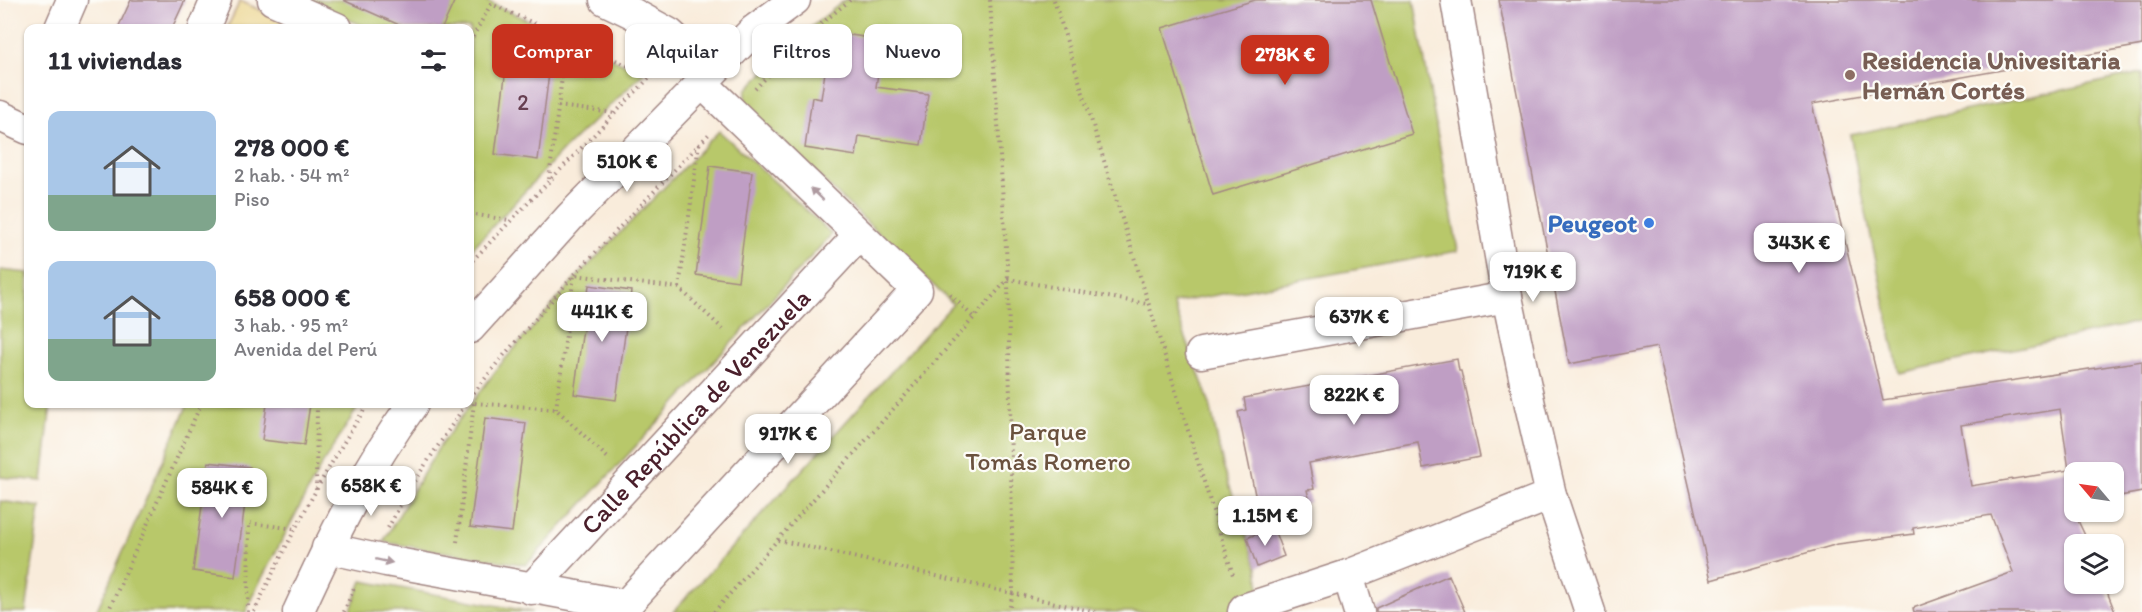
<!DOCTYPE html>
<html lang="es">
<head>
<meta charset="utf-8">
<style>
  :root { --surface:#fff; --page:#f7f7f7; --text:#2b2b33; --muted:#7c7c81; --accent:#c8321e }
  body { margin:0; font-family:Itim,sans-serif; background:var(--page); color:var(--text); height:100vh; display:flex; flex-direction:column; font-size:22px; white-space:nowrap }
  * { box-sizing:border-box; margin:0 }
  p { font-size:20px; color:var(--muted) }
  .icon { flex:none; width:33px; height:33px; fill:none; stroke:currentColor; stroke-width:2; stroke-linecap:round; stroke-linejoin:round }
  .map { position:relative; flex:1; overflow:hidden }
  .sheet { position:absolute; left:24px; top:24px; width:450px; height:384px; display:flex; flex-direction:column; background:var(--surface); border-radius:12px; box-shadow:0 2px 4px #0004 }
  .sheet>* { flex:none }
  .guide { position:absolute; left:492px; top:24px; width:570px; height:54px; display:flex; gap:12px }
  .needle { width:39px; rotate:299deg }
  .fabs { position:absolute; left:2064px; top:462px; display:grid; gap:12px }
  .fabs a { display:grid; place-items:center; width:60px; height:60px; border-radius:12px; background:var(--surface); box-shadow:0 2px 4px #0004; font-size:30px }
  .price { position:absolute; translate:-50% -51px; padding:0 14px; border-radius:12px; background:#fff; color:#222; font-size:20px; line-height:39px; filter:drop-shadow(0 2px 3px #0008) }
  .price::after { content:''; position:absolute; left:50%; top:36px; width:18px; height:14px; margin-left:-9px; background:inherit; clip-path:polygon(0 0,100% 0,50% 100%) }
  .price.on { background:var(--accent); color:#fff }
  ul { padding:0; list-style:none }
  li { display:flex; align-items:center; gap:18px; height:150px; padding:0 24px }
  li span { display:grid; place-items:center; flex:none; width:168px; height:120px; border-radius:12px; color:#555 }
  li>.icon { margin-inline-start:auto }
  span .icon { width:72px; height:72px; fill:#fffc; stroke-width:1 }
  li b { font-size:26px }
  h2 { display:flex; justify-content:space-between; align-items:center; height:72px; padding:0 24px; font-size:26px }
  .pill { padding:0 21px; border-radius:12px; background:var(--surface); box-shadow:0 2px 4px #0004; font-size:21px; line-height:54px }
  .pill.on { background:var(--accent); color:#fff }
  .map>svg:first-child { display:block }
  .green { fill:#b8c86b; stroke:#81744b; stroke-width:1.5 }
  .sand { fill:#eeda9e; stroke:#9c7c64; stroke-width:1.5 }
  .building { fill:#bf9ec4; fill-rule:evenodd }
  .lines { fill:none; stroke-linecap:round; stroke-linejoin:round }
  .street-casing { stroke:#a28683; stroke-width:33 }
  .path { stroke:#a28683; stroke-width:4; stroke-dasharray:1.5 4.5; stroke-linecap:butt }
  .street { stroke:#fff; stroke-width:30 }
  .oneway { fill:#ae9aa0 }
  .education-dot { fill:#8d6e63; stroke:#fdfcf7; stroke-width:2 }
  .shop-dot { fill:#3f7fe0; stroke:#fdfcf7; stroke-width:2 }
  .labels { text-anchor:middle; stroke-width:4.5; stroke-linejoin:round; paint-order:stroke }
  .number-label { font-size:22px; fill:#673f51 }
  .education-label { font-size:26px; font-weight:bold; fill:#785e54; stroke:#fdfcf7; text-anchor:start }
  .shop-label { font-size:26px; font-weight:bold; fill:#366cbe; stroke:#fdfcf7; text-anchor:end }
  .street-label { font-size:26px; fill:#4a1f2b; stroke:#fdfcf7 }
  .park-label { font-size:26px; fill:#6b523e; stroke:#fdfcf7 }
</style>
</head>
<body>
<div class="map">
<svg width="2142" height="612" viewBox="0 0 2142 612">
  <rect width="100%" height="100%" fill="#fdfcf7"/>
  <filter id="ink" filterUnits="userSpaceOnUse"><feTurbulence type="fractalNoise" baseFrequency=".0167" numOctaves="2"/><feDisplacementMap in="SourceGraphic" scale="12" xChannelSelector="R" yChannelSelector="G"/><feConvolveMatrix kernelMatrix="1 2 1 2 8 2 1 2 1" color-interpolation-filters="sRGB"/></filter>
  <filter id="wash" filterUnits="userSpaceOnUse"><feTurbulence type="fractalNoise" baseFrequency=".008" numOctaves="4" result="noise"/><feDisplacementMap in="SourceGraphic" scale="24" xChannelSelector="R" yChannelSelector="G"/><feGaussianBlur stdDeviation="1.35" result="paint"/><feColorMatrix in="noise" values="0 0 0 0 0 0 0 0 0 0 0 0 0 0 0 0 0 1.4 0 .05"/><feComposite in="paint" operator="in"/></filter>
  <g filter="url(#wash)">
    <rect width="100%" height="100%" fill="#f9ecdb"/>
    <path class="green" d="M304,0H484L644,73L564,149L470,251V28H368Z
      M845,0H1414L1458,251L1173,303L1210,404L1223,466L1257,567L1263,612H673L953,304L745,106L746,90L800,36Z
      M2142,73V322L1899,373L1850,135Z
      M719,131L832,234L526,565L383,542L439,447L500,365L576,278Z
      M0,270L28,273V404H51L42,481L0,477Z
      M188,404H360L321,466L252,597L246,612H96Z
      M0,501L40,507L26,612H0Z
      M362,581L532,612H350Z"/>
    <path class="sand" d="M240,1L300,28H227Z"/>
    <g id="blocks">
      <path class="building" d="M131,0H185L172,28H118Z
        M343,0H455L442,28H406Z
        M1255,0H1371L1412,134L1213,195L1162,28Z
        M1499,0H2142V45L1812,104L1883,400L2142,361V492L2114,497V472H2074V512L2089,544H2074V584H2104L2115,612H1914L1913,608L2013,572L1991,515L1913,528L1914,534L1838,544L1711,580L1657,347L1569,364ZM2060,409L2069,470L1971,486L1961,425Z
        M831,32L883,40L876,87L928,94L921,145L859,136L856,156L805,148L812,97L821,99Z
        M509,45L552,50L538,160L495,154Z
        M710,166L752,172L738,281L696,275Z
        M589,285L631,291L616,400L574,394Z
        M1457,359L1459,371H1461L1480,457L1423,468L1418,442L1309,463L1314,489L1307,490L1310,502L1259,514L1238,412L1246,410L1244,398Z
        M267,404H310L304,445L262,440Z
        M485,418L526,423L512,532L470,527Z
        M208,462L250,467L235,577L193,571Z
        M1273,527L1284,556L1257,567L1247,538Z
        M1449,575L1465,612H1376V608Z"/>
    </g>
  </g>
  <g filter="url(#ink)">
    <use href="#blocks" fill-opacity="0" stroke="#a28683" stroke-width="1.5"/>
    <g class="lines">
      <defs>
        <g id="street">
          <path d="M273,0L337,28"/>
          <path d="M605,0L632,13L670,34L712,72"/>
          <path d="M1456,0L1507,297L1530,405L1551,495L1590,612"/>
          <path d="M60,28L72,0"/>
          <path d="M204,28L216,0"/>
          <path d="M0,116L28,129"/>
          <path d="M470,328L570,217L754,30L795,0"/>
          <path d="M1201,353L1507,297"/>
          <path d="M327,548L386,561L626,605L917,290L702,83"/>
          <path d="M1348,575L1359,612"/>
          <path id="s1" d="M531,589L859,235"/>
          <path d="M298,612C331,540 366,468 413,404"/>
          <path d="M1243,612L1244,609L1348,575L1551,495"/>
        </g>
      </defs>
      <use href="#street" class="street-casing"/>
      <path class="path" d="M990,0L1008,279L1013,592L1009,612
        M1054,0L1234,578
        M821,24L850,0
        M470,42L491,4L651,76L470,263
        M755,89L806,37
        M558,106L614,113
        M549,179L567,38
        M470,214L509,220
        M679,288L699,144
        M950,294L974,318
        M470,398L498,362L574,275L709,134
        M470,400L474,403L556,409L609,459
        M556,409L574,275L679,288L726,332
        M316,490L317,404
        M388,528L409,489L466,404
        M778,540L1095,612
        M457,542L474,403
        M108,612L201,404
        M248,612L249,523L296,529
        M254,612C288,540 325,470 368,404
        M344,612L354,588
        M714,612L1008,279L1147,304"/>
      <use href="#street" class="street"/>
    </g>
    <defs><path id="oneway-solid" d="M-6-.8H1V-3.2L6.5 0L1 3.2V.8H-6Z" transform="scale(1.5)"/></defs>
    <g class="oneway">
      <use href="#oneway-solid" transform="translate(817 194) rotate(-136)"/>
      <use href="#oneway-solid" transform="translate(384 561) rotate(12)"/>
    </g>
  </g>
  <circle class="education-dot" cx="1850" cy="75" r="6"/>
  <circle class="shop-dot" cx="1649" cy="223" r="6"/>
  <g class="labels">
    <g class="number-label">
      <text x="523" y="110">2</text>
    </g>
    <g class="education-label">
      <text x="1862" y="69">Residencia Univesitaria<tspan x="1862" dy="30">Hernán Cortés</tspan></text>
    </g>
    <g class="shop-label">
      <text x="1637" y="232">Peugeot</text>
    </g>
    <g class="street-label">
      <text dy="9" stroke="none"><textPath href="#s1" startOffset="242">Calle República de Venezuela</textPath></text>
    </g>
    <g class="park-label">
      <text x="1048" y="440">Parque<tspan x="1048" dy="30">Tomás Romero</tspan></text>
    </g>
  </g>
</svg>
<div class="fabs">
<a><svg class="needle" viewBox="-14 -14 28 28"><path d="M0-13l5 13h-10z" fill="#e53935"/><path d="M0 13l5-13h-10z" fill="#7c7c81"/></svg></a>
<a><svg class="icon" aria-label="layers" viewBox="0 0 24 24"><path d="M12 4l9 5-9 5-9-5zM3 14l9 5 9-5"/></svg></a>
</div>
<b class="price on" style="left:1285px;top:86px">278K €</b>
<b class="price" style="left:627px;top:193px">510K €</b>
<b class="price" style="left:1799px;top:274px">343K €</b>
<b class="price" style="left:1533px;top:303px">719K €</b>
<b class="price" style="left:602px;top:343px">441K €</b>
<b class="price" style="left:1359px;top:348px">637K €</b>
<b class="price" style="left:1354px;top:426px">822K €</b>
<b class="price" style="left:788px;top:465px">917K €</b>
<b class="price" style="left:371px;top:517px">658K €</b>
<b class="price" style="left:222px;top:519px">584K €</b>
<b class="price" style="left:1265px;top:547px">1.15M €</b>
<div class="guide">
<a class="pill on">Comprar</a>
<a class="pill">Alquilar</a>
<a class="pill">Filtros</a>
<a class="pill">Nuevo</a>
</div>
<section class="sheet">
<h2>11 viviendas<svg class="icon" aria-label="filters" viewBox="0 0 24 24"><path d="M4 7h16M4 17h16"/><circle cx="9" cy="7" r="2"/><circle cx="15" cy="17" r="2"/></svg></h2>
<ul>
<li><span style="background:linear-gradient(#a9c7e8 70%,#7fa58c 0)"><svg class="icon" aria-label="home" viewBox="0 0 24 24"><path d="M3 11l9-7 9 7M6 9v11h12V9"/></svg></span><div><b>278 000 €</b><p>2 hab. · 54 m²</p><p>Piso</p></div></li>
<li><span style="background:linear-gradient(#a9c7e8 65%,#7fa58c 0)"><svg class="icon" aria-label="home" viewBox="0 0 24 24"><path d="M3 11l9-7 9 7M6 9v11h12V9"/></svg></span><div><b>658 000 €</b><p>3 hab. · 95 m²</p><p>Avenida del Perú</p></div></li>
</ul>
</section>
</div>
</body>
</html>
